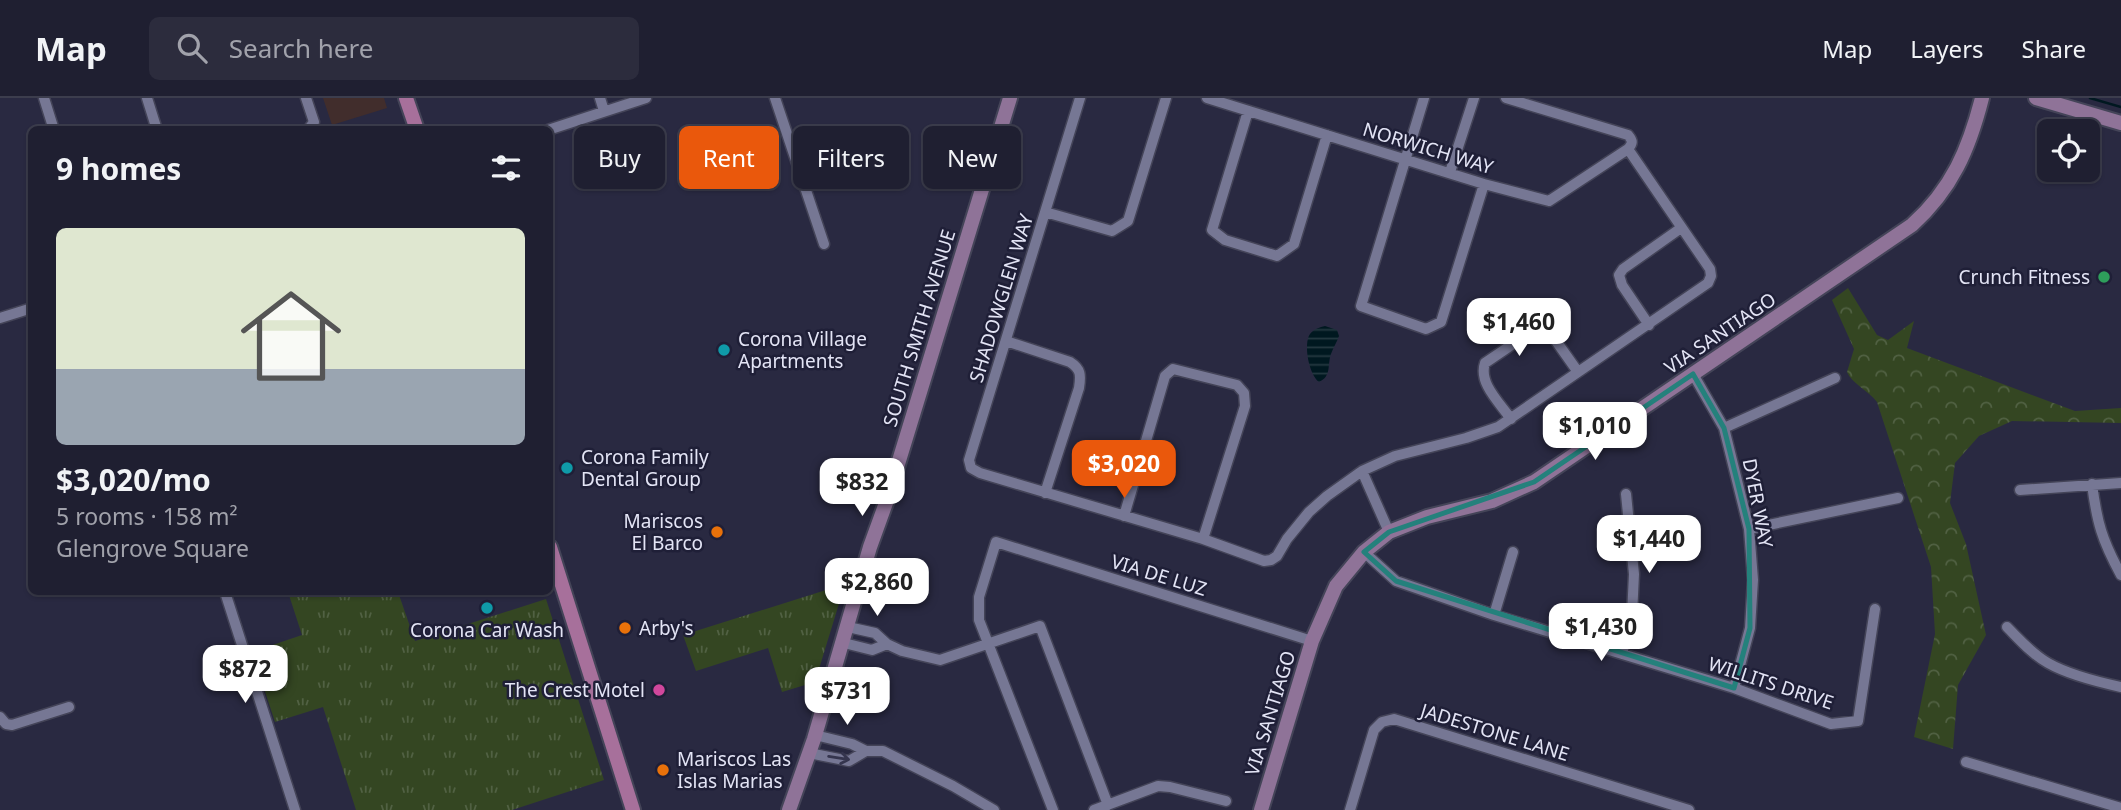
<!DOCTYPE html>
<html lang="en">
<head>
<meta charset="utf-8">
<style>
  :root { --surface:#1f1f31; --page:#2c2c3d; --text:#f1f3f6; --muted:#a1a2ab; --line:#3c3d4d; --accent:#ea580c }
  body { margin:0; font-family:"Noto Sans",sans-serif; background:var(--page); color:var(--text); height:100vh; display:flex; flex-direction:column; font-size:26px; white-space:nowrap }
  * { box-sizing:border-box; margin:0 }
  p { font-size:23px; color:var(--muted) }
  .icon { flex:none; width:38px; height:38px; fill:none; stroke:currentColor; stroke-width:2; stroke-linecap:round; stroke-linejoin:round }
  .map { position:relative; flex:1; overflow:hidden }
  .sheet { position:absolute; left:28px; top:28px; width:525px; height:469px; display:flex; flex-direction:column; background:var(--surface); border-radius:10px; box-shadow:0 2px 5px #0004,0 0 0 2px var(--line) }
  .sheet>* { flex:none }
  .guide { position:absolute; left:574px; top:28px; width:665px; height:63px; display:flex; gap:14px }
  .buttons { position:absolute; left:2037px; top:21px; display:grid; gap:14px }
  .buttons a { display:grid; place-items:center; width:63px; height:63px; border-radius:10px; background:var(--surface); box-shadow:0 2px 5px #0004,0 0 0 2px var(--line); font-size:35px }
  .price { position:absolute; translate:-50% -60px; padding:0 16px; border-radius:14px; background:#fff; color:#222; font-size:23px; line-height:46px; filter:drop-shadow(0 2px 4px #0008) }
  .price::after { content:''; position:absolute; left:50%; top:42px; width:21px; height:16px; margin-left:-10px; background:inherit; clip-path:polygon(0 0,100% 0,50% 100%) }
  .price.active { background:var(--accent); color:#fff }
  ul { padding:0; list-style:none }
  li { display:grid; align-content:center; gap:14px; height:371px; padding:0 28px }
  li+li { border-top:2px solid var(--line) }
  li span { display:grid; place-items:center; height:217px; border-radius:10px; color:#555 }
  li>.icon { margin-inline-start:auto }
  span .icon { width:126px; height:126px; fill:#fffc; stroke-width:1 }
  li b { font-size:30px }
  h2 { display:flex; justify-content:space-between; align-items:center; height:84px; padding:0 28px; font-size:30px }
  .pill { padding:0 24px; border-radius:10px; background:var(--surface); box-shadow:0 2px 5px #0004,0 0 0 2px var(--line); font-size:24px; line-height:63px }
  .pill.active { background:var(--accent); color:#fff }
  header { display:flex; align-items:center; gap:42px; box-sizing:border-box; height:98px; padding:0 35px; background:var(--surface); border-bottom:2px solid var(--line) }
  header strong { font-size:33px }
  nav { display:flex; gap:38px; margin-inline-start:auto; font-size:24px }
  .search { width:490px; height:63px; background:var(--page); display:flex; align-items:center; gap:18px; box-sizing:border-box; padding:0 24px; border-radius:10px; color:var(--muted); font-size:26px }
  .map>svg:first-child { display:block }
  .education { fill:#412d2c }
  .grass { fill:url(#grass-tufts) }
  .park { fill:url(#park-crowns) }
  .water { fill:url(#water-rules) }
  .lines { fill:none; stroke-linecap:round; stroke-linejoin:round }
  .stream { stroke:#001820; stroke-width:2.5 }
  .street-casing { stroke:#444458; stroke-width:13 }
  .secondary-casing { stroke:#444458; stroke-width:18 }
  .primary-casing { stroke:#444458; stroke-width:18 }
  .street { stroke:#767794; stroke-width:10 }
  .secondary { stroke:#8f7398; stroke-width:14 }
  .primary { stroke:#a7709b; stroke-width:14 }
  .oneway { stroke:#35354e }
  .marked { fill:none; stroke:#24817c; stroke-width:5; stroke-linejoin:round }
  .leisure-dot { fill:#2e9e5b; stroke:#1f1f37; stroke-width:2.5 }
  .culture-dot { fill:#0f9aa8; stroke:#1f1f37; stroke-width:2.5 }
  .food-dot { fill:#e8710a; stroke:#1f1f37; stroke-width:2.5 }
  .hotel-dot { fill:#d1479c; stroke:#1f1f37; stroke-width:2.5 }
  .labels { text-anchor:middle; stroke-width:5; stroke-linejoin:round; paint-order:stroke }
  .street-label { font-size:19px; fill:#e3e4f5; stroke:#1f1f37 }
  .poi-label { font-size:19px; fill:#e3e4f5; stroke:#1f1f37; text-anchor:start }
</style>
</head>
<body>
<header>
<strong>Map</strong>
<div class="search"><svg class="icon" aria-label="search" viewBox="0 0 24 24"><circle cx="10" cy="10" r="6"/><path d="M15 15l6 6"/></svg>Search here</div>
<nav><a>Map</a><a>Layers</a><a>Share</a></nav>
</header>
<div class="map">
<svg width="2121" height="712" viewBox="0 0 2121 712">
  <defs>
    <pattern id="grass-tufts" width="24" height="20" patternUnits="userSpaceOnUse" patternTransform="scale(1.75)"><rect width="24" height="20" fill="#344622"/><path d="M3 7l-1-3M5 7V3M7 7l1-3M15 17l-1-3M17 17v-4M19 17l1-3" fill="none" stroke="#516143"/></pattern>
    <pattern id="park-crowns" width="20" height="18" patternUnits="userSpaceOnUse" patternTransform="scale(1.75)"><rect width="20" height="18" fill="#344622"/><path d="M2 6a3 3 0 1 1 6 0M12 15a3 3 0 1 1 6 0" fill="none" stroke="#516143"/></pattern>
    <pattern id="water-rules" width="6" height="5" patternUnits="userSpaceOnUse" patternTransform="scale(1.75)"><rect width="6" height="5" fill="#001820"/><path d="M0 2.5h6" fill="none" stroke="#253941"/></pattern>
  </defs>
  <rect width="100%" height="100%" fill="#292941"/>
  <path class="education" d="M323,0H384L387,10L332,27Z"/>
  <path class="grass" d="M845,486L815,584L782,594L768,550L696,573L683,537Z
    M288,494H398L415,543L546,501L604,682L512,712H356L323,609L275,624L252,554L302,537Z"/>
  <path class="park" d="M1848,190L1877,237L1888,242L1914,223L1907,250L2075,313L2121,310V325L2012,323L1979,338L1955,365L1950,405L1966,446L1986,537L1958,587L1953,651L1914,639L1935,536L1931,469L1877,304C1868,292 1852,286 1847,274L1854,251L1832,202Z"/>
  <path class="water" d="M1325,228L1337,232L1339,238C1337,244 1333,250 1331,256C1327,267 1332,278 1319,284C1309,277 1303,246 1310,236C1314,231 1320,229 1325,228Z"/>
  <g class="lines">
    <path class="stream" d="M2090,0L2121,9"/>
    <defs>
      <path id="street" d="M44,0L54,32
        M147,0L157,32
        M306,0L314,24L308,32
        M600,0L604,13
        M775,0L824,146
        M1080,0L969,362L971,370L980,375L1203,441L1264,463L1271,462L1277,458L1287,441L1309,414L1327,398L1362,373L1395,358L1466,340L1498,329L1708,185L1711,178L1710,171L1628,51C1633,45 1633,43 1628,37L1506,0
        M1207,0L1484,86L1549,103L1628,51
        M1424,0L1361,208L1426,231L1441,224L1484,86
        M1248,13L1212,132L1225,142L1277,158L1294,146L1327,37
        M548,32L646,0
        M1450,74L1474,0
        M1045,114L1112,133L1128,123L1166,0
        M0,220L32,210
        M1649,227L1622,187L1619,177L1623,171L1681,130
        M1006,243L1070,264C1081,271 1081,277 1079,290L1045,395
        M1693,276L1724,330L1749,431L1753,482L1750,530L1734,590
        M1511,321C1500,305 1478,285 1485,265L1535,231L1542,230L1549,233L1578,274
        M1724,330L1835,280
        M1362,373L1389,434
        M2092,386C2097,425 2102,442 2121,477
        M2020,392L2121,385
        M1124,418L1165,278L1173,271L1237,287L1244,295L1245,308L1203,441
        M1749,431L1898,400
        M1364,454L1396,483L1494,517L1734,590L1831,626L1858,623L1875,511
        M225,494L295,712
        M1494,517L1513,454
        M848,529L875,535L887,546L902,553L940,562L1040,528L1108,707
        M2007,529C2020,542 2032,556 2048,565C2069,577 2098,584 2121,589
        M844,545L872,552L887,546
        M1622,556L1632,517L1634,476L1626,396
        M0,619L6,626L12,627L69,609
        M815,637L852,646L866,653
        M809,655L849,663L866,653H883L953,688L994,712
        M1966,664L2121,710
        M1053,712L979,522V499L996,444L1312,543
        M1094,712L1158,688L1170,689L1226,703
        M1350,712L1374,632L1382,624L1394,621L1689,712"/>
      <path id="secondary" d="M2036,0L2121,25
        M789,712L814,641L870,449L887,402L1010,0
        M1261,712L1312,543L1336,488L1364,454L1389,434L1427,419L1492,403L1534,384L1912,127C1952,91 1969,51 1982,0"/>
      <path id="primary" d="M406,0L417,32
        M550,449L633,712"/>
    </defs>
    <use href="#street" class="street-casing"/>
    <use href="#secondary" class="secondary-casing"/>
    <use href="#primary" class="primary-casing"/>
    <use href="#street" class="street"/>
    <use href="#secondary" class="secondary"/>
    <use href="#primary" class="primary"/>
  </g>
  <defs><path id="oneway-shaft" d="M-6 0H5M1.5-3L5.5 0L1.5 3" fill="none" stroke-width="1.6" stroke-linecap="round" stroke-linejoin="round" transform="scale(1.75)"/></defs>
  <use class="oneway" href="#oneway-shaft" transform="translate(839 660) rotate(9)"/>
  <path class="marked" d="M1693,276L1724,330L1749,431L1750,530L1734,590L1396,483L1364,454L1389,434L1534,384Z"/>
  <circle class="leisure-dot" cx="2104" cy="179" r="7"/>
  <g class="culture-dot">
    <circle cx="724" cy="252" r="7"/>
    <circle cx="567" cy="370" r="7"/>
    <circle cx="487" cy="510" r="7"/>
  </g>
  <g class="food-dot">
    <circle cx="717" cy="434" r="7"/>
    <circle cx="625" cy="530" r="7"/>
    <circle cx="663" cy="672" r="7"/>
  </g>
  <circle class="hotel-dot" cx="659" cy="592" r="7"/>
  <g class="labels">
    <g class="street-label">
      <text transform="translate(1428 50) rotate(17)" y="7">NORWICH WAY</text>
      <text transform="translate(1001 200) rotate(-73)" y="7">SHADOWGLEN WAY</text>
      <text transform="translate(919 230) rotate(-73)" y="7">SOUTH SMITH AVENUE</text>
      <text transform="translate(1720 235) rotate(-34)" y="7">VIA SANTIAGO</text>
      <text transform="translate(1758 405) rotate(79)" y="7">DYER WAY</text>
      <text transform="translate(1159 477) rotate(17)" y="7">VIA DE LUZ</text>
      <text transform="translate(1771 585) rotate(18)" y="7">WILLITS DRIVE</text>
      <text transform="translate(1270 615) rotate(-73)" y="7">VIA SANTIAGO</text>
      <text transform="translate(1495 634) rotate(17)" y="7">JADESTONE LANE</text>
    </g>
    <g class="poi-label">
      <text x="2090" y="186" text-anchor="end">Crunch Fitness</text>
      <text x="738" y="248">Corona Village<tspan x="738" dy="22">Apartments</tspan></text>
      <text x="581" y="366">Corona Family<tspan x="581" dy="22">Dental Group</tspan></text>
      <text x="703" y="430" text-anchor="end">Mariscos<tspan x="703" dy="22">El Barco</tspan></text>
      <text x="639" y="537">Arby's</text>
      <text x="487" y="539" text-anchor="middle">Corona Car Wash</text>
      <text x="645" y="599" text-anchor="end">The Crest Motel</text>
      <text x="677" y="668">Mariscos Las<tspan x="677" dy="22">Islas Marias</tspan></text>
    </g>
  </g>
</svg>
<div class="buttons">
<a><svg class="icon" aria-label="locate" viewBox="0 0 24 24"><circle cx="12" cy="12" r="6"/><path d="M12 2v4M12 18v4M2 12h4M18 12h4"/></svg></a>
</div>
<b class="price" style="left:1519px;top:260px">$1,460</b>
<b class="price" style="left:1595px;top:364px">$1,010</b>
<b class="price active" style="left:1124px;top:402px">$3,020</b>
<b class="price" style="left:862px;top:420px">$832</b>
<b class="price" style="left:1649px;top:477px">$1,440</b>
<b class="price" style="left:877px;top:520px">$2,860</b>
<b class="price" style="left:1601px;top:565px">$1,430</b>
<b class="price" style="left:245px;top:607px">$872</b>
<b class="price" style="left:847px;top:629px">$731</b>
<div class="guide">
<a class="pill">Buy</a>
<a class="pill active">Rent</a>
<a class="pill">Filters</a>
<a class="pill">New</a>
</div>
<section class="sheet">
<h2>9 homes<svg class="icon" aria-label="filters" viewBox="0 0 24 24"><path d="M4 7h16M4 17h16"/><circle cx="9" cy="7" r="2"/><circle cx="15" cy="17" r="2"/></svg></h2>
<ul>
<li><span style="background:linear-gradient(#dfe7d0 65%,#9aa5b1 0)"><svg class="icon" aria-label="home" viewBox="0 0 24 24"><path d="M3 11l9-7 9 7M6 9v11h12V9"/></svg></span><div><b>$3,020/mo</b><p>5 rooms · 158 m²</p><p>Glengrove Square</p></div></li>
</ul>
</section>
</div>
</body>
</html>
